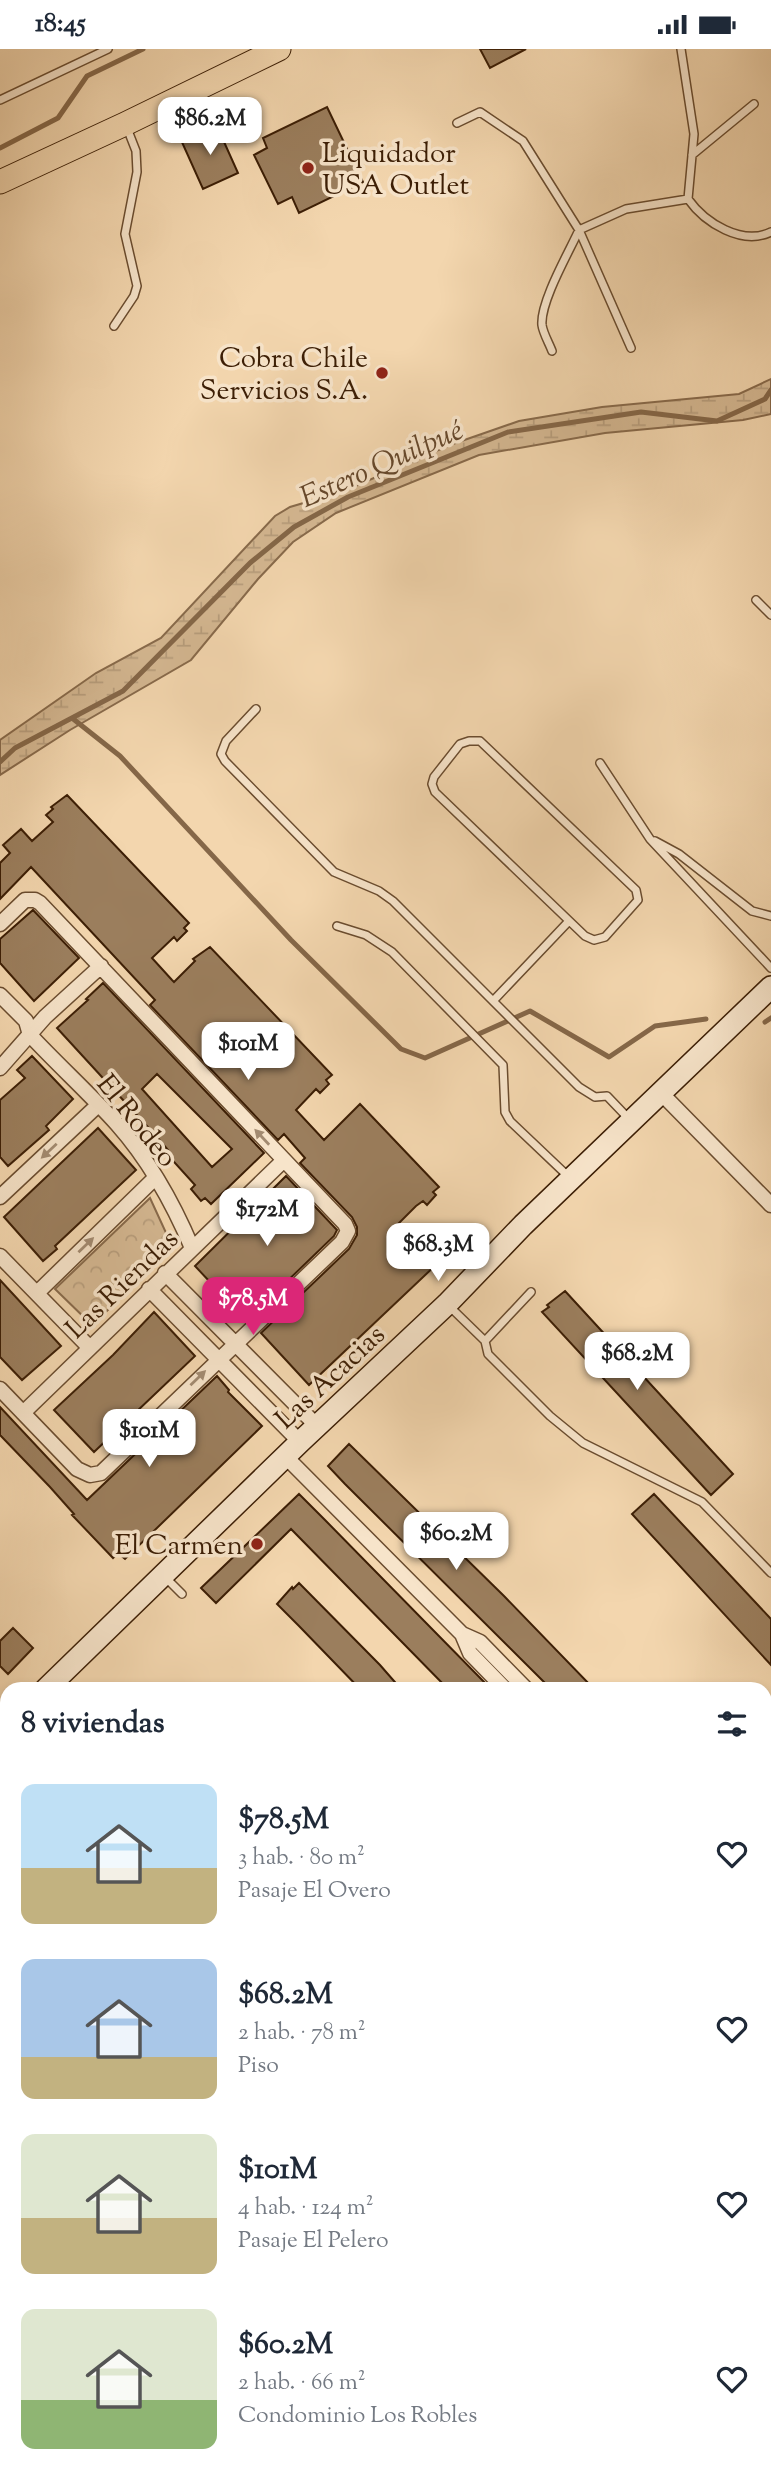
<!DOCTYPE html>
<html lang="es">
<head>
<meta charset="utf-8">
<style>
  :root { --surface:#fff; --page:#f6f6f7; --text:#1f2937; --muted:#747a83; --accent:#db2777 }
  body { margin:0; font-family:"Sorts Mill Goudy",serif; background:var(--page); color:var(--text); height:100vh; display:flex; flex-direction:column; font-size:26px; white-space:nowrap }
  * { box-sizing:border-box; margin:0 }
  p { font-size:23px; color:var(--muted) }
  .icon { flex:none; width:38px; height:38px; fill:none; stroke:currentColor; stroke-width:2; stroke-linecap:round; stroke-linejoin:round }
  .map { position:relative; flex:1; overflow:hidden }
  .sheet { position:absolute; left:0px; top:1633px; width:772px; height:800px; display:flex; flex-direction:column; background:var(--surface); border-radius:21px 21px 0 0; box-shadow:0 4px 10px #0003 }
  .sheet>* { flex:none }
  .price { position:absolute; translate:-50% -60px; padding:0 16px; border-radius:14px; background:#fff; color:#222; font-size:23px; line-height:46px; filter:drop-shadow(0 2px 4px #0008) }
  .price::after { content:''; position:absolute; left:50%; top:42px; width:21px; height:16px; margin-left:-10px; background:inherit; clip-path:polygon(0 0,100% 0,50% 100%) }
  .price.on { background:var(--accent); color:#fff }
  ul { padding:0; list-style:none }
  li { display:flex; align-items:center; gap:21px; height:175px; padding:0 21px }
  li span { display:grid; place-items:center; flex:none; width:196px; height:140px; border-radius:14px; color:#555 }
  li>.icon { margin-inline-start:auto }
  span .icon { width:84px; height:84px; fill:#fffc; stroke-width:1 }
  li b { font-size:30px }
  h2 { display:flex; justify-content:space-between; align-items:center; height:84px; padding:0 21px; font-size:30px }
  .status { display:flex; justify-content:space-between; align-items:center; height:49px; padding:0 35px; background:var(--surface); direction:ltr }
  .status svg { height:19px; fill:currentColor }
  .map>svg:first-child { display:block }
  .forest { fill:url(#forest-crowns); stroke:#886a4b; stroke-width:2 }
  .wetland { fill:url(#wetland-marsh); stroke:#886a4b; stroke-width:2 }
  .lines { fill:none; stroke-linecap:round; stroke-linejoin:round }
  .stream { stroke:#856748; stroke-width:5 }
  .building { fill:#9b7e5d; stroke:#3c1e05; stroke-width:2; fill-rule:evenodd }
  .lane-casing { stroke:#6a4c2f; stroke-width:10 }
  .street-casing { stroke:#6a4c2f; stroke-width:17 }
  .secondary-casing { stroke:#3c1e05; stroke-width:24 }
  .primary-casing { stroke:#3c1e05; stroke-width:25 }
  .lane { stroke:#f7e4ca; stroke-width:7 }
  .street { stroke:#f7e4ca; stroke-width:14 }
  .secondary { stroke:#f7e4ca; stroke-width:21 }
  .primary { stroke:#f3d6ae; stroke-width:23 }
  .oneway { fill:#a38b71 }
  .poi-dot { fill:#8f2418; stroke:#f7e4ca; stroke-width:2.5 }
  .labels { text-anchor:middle; stroke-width:7; stroke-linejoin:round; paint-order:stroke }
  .poi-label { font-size:28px; fill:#3c1e05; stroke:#f7e4ca; text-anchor:end }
  .street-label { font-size:28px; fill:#3c1e05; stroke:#f7e4ca }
  .water-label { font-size:30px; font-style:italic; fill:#66482c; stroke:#f7e4ca }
</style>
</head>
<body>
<div class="status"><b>18:45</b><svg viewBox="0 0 49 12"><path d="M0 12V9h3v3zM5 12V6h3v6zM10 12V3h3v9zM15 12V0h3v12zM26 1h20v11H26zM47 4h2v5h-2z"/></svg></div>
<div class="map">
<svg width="771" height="2431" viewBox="0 0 771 2431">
  <defs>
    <pattern id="forest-crowns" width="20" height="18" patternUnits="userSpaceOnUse" patternTransform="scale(1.75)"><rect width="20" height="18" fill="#d4b791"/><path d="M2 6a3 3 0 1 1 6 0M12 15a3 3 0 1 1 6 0" fill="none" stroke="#b79d7c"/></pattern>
    <pattern id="wetland-marsh" width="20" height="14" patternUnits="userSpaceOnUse" patternTransform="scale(1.75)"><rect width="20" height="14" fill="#d4b791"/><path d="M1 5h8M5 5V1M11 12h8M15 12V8" fill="none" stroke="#b79d7c"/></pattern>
  </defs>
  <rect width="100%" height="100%" fill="#f3d6ae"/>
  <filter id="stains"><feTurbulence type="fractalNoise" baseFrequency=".00286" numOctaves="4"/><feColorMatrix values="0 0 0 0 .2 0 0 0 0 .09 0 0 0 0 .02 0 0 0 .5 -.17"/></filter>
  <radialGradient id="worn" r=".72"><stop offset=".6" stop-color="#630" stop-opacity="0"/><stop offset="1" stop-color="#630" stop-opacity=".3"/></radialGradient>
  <path class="forest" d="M150,1149L173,1199L92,1276L55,1240Z"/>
  <path class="wetland" d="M771,330V365L743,371L605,384L479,406L336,464L293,493L258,530L191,611L70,681L0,726V691L96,624L161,589L275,467L290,458L344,442L450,396L519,372L602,358L739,345Z"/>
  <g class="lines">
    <path class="stream" d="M0,99L58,69L87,27L143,0
      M72,669L120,707L291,891L401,1000L425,1009L530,962L609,1008L655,977L706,970
      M0,713L15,699L123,642L250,514L294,478L348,448L508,383L641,363L717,372L765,350L771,341
      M765,973L771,969
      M719,2426L723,2431"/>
  </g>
  <path class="building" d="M480,0H526L490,19Z
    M327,58L363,133L299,164L292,148L278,155L254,106L267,99L263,89Z
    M216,75L238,124L203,140L181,91Z
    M67,746L189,874L184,879L187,882L177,892L174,888L152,909L172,931L174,933L195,912L193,910L210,898L332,1026L326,1031L329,1035L320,1044L316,1040L296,1061L324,1091L360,1055L439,1138L433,1143L436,1146L427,1156L423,1152L416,1157L389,1184L410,1205L423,1193L440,1212L309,1336L261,1284L349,1200L357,1186V1178L352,1168L300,1114L305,1109L284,1085L278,1091L150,956L155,951L31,818L0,850V814L10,804L3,796L21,780L32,792L53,773L46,766L53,760L51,758Z
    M33,861L79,909L34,952L0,914V890Z
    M103,934L264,1104L211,1155L205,1149L201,1152L191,1140L195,1136L165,1103L168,1101L157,1088L57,979L88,951L86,950ZM157,1025L232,1100L212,1118L142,1040Z
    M32,1007L73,1050L46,1077L49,1081L8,1117L0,1108V1051L25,1029L17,1021Z
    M98,1079L136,1121L55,1197L57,1200L43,1212L4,1168Z
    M286,1127L337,1181L334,1187L249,1269L243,1262L240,1265L195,1217Z
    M0,1231L61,1297L22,1331L0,1308Z
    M565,1242L733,1425L711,1446L542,1263L549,1258L547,1256Z
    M154,1263L195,1307L94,1403L54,1361L113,1306Z
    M217,1327L229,1341L228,1343L262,1377L125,1510L118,1504L113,1509L72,1466L74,1465L50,1438L0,1386V1358L87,1451Z
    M349,1395L504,1547L594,1640H551L345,1435L328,1417Z
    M299,1445L325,1471L491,1640H448L291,1480L216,1554L201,1539Z
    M654,1445L771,1570V1616L632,1465Z
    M299,1534L380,1616L401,1640H360L299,1577L277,1555L292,1538L293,1540Z
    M13,1579L33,1599L8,1625L0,1617V1592Z"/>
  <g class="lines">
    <defs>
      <path id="lane" d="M681,0L694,85L688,150C705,174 742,197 771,183
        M0,51L108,0
        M457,74L480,63L523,92L579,181L631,299
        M692,106L754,55
        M114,277L134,247L137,237L125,185L137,123L136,102L127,79
        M552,302C549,294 543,284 542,276C540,253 569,203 579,181L626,160L688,150
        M756,551L771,566
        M256,660L226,692L221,705L225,712L334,823L379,842L393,852L579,1038L595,1048L607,1047L629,1070
        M469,692H480L636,841L638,851L605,888L594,891L585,887L435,743L432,735L434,728L460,695Z
        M600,714L650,790L771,919
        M655,792L679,805L752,862L771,867
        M337,877L366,886L392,903L503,1016L505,1063L510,1072L570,1129
        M493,952L569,872
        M448,1256L485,1292L488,1305L550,1367L583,1394L702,1453L771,1524
        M485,1292L531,1243
        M166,1529L182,1545
        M0,1731L7,1724
        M0,1828L7,1825"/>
      <path id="street" d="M0,875L25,851H35L40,854L345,1175L348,1182L342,1193L101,1424L90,1426L77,1420L0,1340
        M0,946L26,972L30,986C58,1016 89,1044 117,1075C149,1111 173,1154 192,1199
        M0,1019L45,968L101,917
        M662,1045L771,1156
        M0,1148L97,1057
        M0,1207L89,1298
        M165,1224L317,1377
        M149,1240L300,1393
        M37,1244L156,1128
        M23,1364L284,1111
        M285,1407L462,1585L470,1604L505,1640
        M462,1585L480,1593L526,1640
        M0,1947L7,1948
        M0,2028L7,2042
        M0,2285L6,2298"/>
      <path id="secondary" d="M46,1640L300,1393L447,1255L523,1176L771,938
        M0,1684L7,1677
        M0,1869L7,1870
        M765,1974H771"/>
      <path id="primary" d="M0,133L125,75L279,0"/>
    </defs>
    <use href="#lane" class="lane-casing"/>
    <use href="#street" class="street-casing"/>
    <use href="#secondary" class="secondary-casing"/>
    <use href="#primary" class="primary-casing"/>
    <use href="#lane" class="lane"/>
    <use href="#street" class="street"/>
    <use href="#secondary" class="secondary"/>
    <use href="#primary" class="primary"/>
  </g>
  <defs><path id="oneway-solid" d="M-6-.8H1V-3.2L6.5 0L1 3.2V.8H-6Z" transform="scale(1.75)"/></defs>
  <g class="oneway">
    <use href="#oneway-solid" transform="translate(262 1088) rotate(-133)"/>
    <use href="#oneway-solid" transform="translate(49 1102) rotate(137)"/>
    <use href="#oneway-solid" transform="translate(86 1196) rotate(-44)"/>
    <use href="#oneway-solid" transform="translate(198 1329) rotate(-44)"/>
  </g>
  <g class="poi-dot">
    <circle cx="308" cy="119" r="7"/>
    <circle cx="382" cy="324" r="7"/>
    <circle cx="257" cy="1495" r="7"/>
  </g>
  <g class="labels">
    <g class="poi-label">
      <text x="322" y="113" text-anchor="start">Liquidador<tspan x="322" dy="32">USA Outlet</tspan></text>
      <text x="368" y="318">Cobra Chile<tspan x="368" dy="32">Servicios S.A.</tspan></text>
      <text x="243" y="1505">El Carmen</text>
    </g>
    <g class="street-label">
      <text transform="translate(138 1071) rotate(51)" y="10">El Rodeo</text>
      <text transform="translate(121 1234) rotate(-44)" y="10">Las Riendas</text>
      <text transform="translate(329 1327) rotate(-43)" y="10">Las Acacias</text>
    </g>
    <g class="water-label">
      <text transform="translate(381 414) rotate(-24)" y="10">Estero Quilpué</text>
    </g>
  </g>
  <rect width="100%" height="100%" filter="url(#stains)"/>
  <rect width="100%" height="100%" fill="url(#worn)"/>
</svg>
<b class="price" style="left:210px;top:108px">$86.2M</b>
<b class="price" style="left:248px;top:1033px">$101M</b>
<b class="price" style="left:267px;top:1199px">$172M</b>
<b class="price" style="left:438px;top:1234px">$68.3M</b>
<b class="price on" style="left:253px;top:1288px">$78.5M</b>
<b class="price" style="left:637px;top:1343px">$68.2M</b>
<b class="price" style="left:149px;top:1420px">$101M</b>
<b class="price" style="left:456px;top:1523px">$60.2M</b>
<section class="sheet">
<h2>8 viviendas<svg class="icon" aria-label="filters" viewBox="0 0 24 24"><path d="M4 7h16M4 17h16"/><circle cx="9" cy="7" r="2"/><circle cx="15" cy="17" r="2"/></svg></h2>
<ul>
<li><span style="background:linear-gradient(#bfe0f5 60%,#c2b280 0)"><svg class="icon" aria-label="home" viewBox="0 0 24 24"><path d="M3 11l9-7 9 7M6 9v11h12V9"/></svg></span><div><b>$78.5M</b><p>3 hab. · 80 m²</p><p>Pasaje El Overo</p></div><svg class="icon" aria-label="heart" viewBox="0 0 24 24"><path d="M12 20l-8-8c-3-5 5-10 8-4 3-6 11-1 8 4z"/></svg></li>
<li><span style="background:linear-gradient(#a9c7e8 70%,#c2b280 0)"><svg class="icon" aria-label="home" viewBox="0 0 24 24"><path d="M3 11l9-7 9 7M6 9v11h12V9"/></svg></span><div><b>$68.2M</b><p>2 hab. · 78 m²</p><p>Piso</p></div><svg class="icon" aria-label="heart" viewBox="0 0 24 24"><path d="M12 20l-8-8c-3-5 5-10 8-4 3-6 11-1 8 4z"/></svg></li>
<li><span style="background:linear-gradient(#dfe7d0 60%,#c2b280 0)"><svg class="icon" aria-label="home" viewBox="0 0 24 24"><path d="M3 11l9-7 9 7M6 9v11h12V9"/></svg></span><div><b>$101M</b><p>4 hab. · 124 m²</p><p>Pasaje El Pelero</p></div><svg class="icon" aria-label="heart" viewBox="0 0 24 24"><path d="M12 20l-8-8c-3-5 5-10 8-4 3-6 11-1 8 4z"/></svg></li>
<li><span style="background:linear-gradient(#dfe7d0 65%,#8fb573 0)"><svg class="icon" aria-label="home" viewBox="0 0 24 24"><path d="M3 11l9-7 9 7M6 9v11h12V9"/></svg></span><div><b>$60.2M</b><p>2 hab. · 66 m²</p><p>Condominio Los Robles</p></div><svg class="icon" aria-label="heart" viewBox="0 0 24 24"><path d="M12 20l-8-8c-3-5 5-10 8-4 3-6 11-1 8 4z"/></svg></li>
</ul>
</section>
</div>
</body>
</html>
